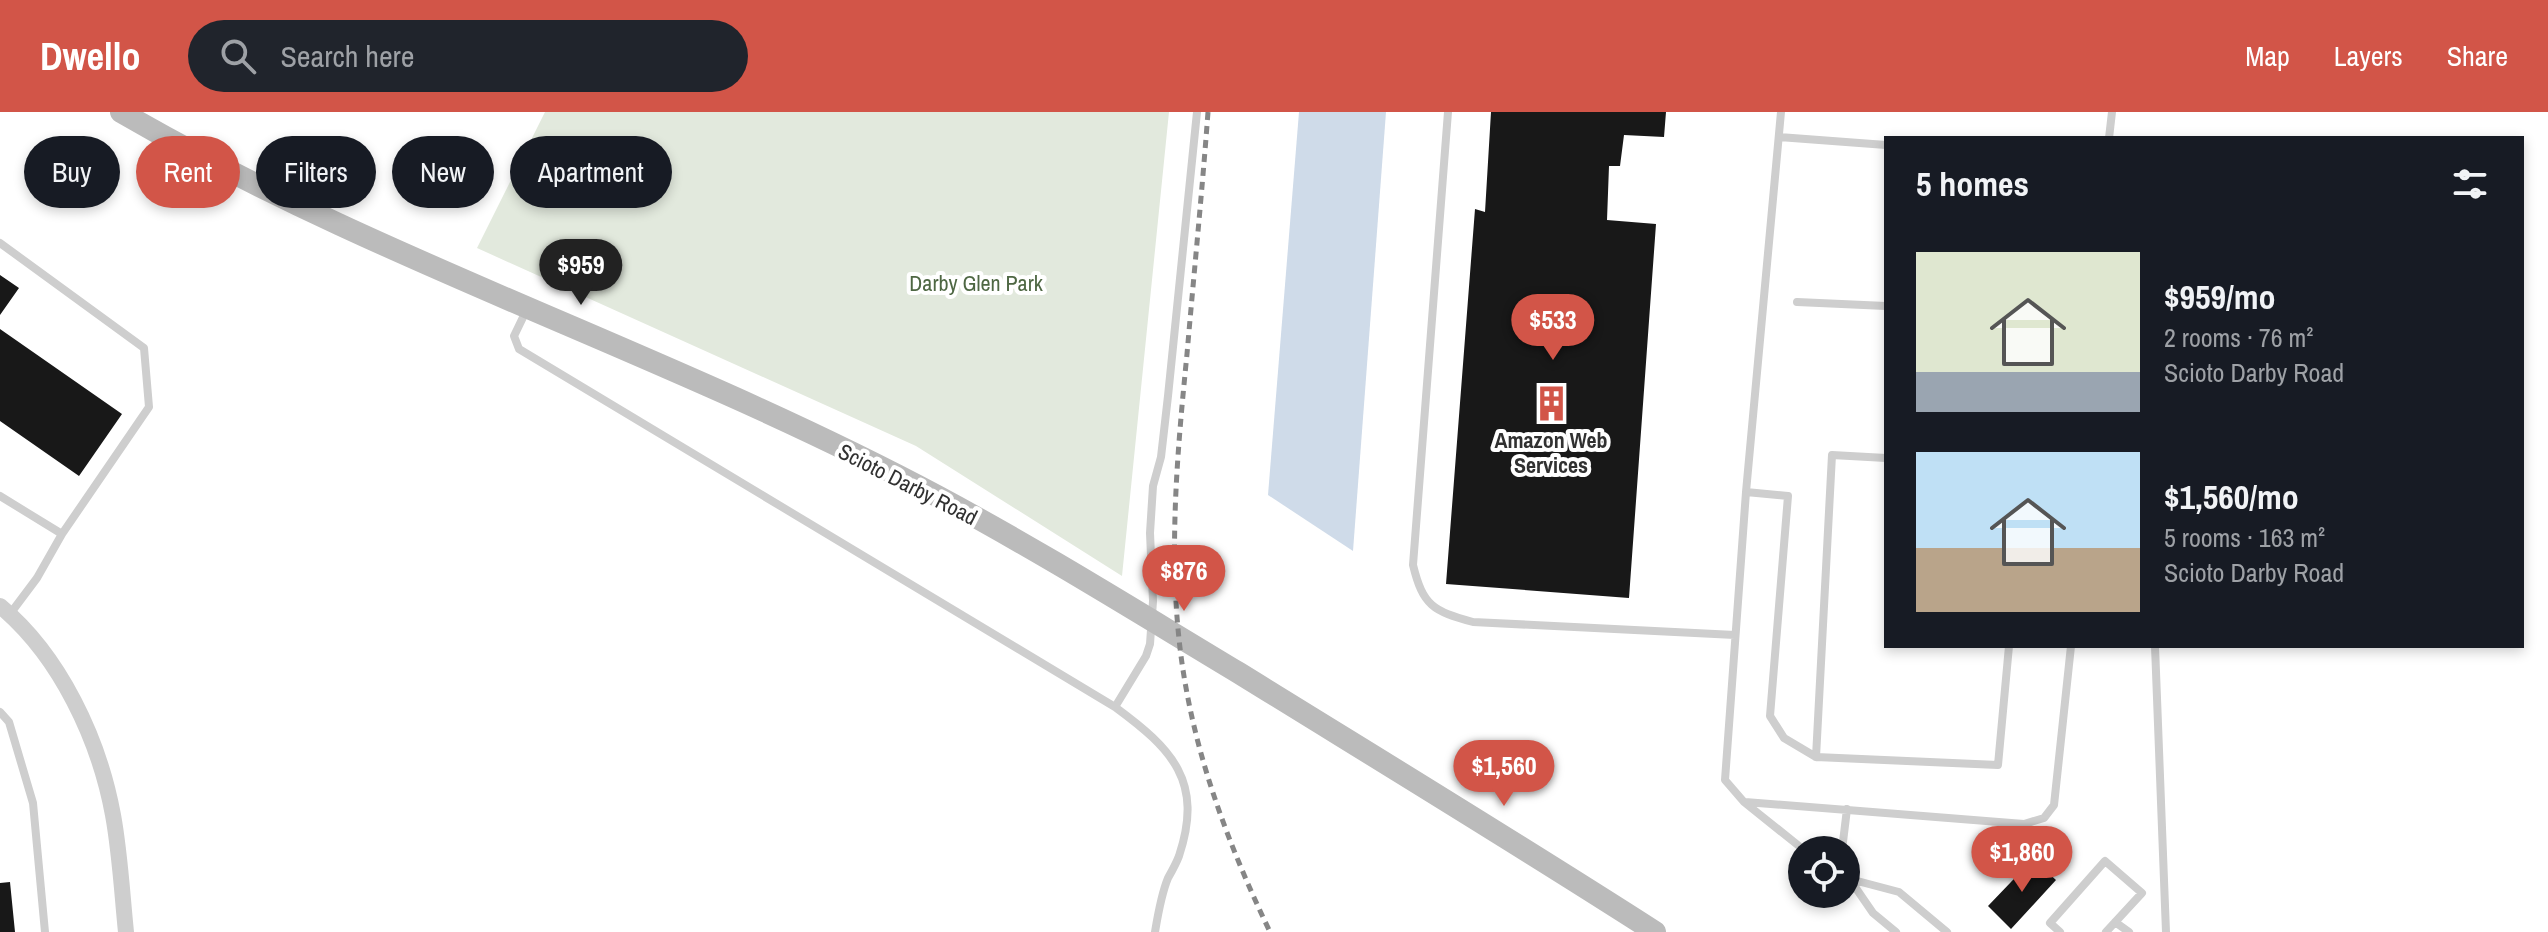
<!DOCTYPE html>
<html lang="en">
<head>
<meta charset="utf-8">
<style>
  :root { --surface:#171b24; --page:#20242c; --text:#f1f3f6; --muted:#9ea1a6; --accent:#d25548 }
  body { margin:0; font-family:"Archivo Narrow",sans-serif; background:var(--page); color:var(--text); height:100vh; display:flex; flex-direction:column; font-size:30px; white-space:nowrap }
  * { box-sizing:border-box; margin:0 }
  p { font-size:26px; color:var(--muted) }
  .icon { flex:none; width:44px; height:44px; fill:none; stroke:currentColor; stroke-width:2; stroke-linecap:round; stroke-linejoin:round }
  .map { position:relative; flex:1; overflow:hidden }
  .side { position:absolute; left:1884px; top:24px; width:640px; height:512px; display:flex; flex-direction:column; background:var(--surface); border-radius:0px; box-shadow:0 4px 12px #0003 }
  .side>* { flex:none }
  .banner { position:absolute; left:24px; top:24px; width:760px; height:72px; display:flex; gap:16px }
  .controls { position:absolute; left:1788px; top:724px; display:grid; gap:16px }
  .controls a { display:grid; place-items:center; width:72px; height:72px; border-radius:50%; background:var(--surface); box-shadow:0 4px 12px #0003; font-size:40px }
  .price { position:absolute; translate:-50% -68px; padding:0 18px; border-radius:28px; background:var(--accent); color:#fff; font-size:26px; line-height:52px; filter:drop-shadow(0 2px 4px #0008) }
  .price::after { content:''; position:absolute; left:50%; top:48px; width:24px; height:18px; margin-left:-12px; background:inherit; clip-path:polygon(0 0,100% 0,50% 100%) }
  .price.on { background:#222; color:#fff }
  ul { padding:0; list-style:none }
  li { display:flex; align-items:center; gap:24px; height:200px; padding:0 32px }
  li span { display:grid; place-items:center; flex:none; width:224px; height:160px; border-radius:0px; color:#555 }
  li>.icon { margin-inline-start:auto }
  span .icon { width:96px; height:96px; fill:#fffc; stroke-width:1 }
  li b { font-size:34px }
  h2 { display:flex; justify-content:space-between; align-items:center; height:96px; padding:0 32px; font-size:34px }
  .pill { padding:0 28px; border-radius:36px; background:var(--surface); box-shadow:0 4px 12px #0003; font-size:28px; line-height:72px }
  .pill.on { background:var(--accent); color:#fff }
  header { display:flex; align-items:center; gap:48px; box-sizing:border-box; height:112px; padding:0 40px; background:var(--accent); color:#fff }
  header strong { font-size:38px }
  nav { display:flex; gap:44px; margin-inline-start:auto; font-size:28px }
  .search { width:560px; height:72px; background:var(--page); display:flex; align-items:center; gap:20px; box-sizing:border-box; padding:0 28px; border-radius:44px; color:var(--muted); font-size:30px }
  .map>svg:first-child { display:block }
  .green { fill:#e2e9dd }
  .water { fill:#cfdbe9 }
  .building { fill:#181818 }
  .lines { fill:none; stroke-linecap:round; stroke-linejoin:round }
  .service { stroke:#cecece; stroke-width:8 }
  .minor { stroke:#cecece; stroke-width:16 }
  .secondary { stroke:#bbb; stroke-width:22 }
  .rail { stroke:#868686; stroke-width:5; stroke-dasharray:8 6; stroke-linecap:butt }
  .labels { text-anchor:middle; stroke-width:8; stroke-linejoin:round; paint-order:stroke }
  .park-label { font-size:22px; fill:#4e6743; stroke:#fff }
  .poi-label { font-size:22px; font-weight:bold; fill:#313131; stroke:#fff }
  .street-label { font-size:22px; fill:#313131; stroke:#fff }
</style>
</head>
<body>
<header>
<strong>Dwello</strong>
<div class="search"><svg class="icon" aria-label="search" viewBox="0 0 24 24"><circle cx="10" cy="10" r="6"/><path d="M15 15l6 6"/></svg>Search here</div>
<nav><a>Map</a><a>Layers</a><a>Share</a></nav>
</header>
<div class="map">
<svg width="2548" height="820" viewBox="0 0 2548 820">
  <rect width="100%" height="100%" fill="#fff"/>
  <path class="green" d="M545,0H1169L1122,464L916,334L477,136Z"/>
  <path class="water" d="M1299,0H1386L1353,439L1268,383Z"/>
  <path class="building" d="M1491,0H1666L1664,25L1624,23L1620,54H1609L1607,108L1656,112L1629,486L1446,472L1475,97L1485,100Z
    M0,163L19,176L0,203Z
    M0,217L122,302L79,364L0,309Z
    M2033,747L2056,768L2011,817L1988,794Z
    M10,770L15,820H0V771Z"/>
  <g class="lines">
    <path class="service" d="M1448,0L1413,453C1423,494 1433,499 1473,510L1735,523
      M1781,0L1746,380L1725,668L1744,690L1804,738
      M1779,25L1886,33
      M2109,26L2112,0
      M0,131L144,236L149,295L62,422L0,384
      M1797,190L1886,194
      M527,197L514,224L519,237L1115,595C1172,637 1204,669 1179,744C1176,752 1172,759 1168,766C1161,783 1158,802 1155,820
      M1886,346L1832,343L1816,645L1998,653L2009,534
      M1746,380L1788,384L1770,604L1784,626L1816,645
      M10,502L37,466L62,422
      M2155,534L2166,820
      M1115,595L1146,544L1150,532L1153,489L1150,421L1153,374L1161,345L1168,284L1197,0
      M0,600L9,610L33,691L45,820
      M1745,690L2024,712L2044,706L2054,693L2071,534
      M1842,738L1847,697
      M1846,766L1899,780L1947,820
      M1851,769L1873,801L1896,820
      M2115,810L2129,820
      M2060,820L2050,811L2105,749L2142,781L2106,820"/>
    <path class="minor" d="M0,494C60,544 99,627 113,703C120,741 122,781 126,820"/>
    <path class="secondary" d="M121,0C383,152 671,242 937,384C1040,439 1139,501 1239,561C1378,647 1518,732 1655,820"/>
    <path class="rail" d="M1208,0C1202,81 1194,161 1187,242C1177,342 1168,444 1181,544C1194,642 1228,732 1270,820"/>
  </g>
  <defs>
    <symbol id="building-bare" viewBox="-9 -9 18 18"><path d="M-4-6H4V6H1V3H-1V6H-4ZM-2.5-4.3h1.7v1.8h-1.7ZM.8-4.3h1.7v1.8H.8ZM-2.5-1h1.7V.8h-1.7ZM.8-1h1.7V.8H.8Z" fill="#d25548" stroke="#fff" stroke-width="2.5" paint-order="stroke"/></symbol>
  </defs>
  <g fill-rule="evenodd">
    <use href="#building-bare" x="1526" y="266" width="51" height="51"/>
  </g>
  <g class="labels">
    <g class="park-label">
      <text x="976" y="179">Darby Glen Park</text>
    </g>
    <g class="poi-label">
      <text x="1551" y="336">Amazon Web<tspan x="1551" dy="25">Services</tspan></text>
    </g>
    <g class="street-label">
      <text transform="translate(908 372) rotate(27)" y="8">Scioto Darby Road</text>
    </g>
  </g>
</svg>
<div class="controls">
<a><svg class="icon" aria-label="locate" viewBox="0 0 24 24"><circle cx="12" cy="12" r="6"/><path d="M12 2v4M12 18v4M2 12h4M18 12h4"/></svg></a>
</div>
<b class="price on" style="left:581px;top:195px">$959</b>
<b class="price" style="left:1553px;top:250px">$533</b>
<b class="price" style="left:1184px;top:501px">$876</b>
<b class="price" style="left:1504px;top:696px">$1,560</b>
<b class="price" style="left:2022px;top:782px">$1,860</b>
<div class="banner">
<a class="pill">Buy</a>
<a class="pill on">Rent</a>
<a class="pill">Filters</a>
<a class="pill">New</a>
<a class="pill">Apartment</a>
</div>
<section class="side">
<h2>5 homes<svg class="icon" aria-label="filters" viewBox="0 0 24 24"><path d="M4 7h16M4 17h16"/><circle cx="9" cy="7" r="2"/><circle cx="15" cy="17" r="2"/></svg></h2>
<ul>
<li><span style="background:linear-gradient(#dfe7d0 75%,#9aa5b1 0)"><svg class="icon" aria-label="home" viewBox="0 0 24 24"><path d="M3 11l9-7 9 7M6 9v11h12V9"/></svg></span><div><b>$959/mo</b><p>2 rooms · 76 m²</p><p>Scioto Darby Road</p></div></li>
<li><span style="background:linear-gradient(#bfe0f5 60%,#b9a48a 0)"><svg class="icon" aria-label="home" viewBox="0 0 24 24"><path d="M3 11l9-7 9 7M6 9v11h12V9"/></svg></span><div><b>$1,560/mo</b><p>5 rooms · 163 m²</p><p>Scioto Darby Road</p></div></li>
</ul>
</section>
</div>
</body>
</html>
